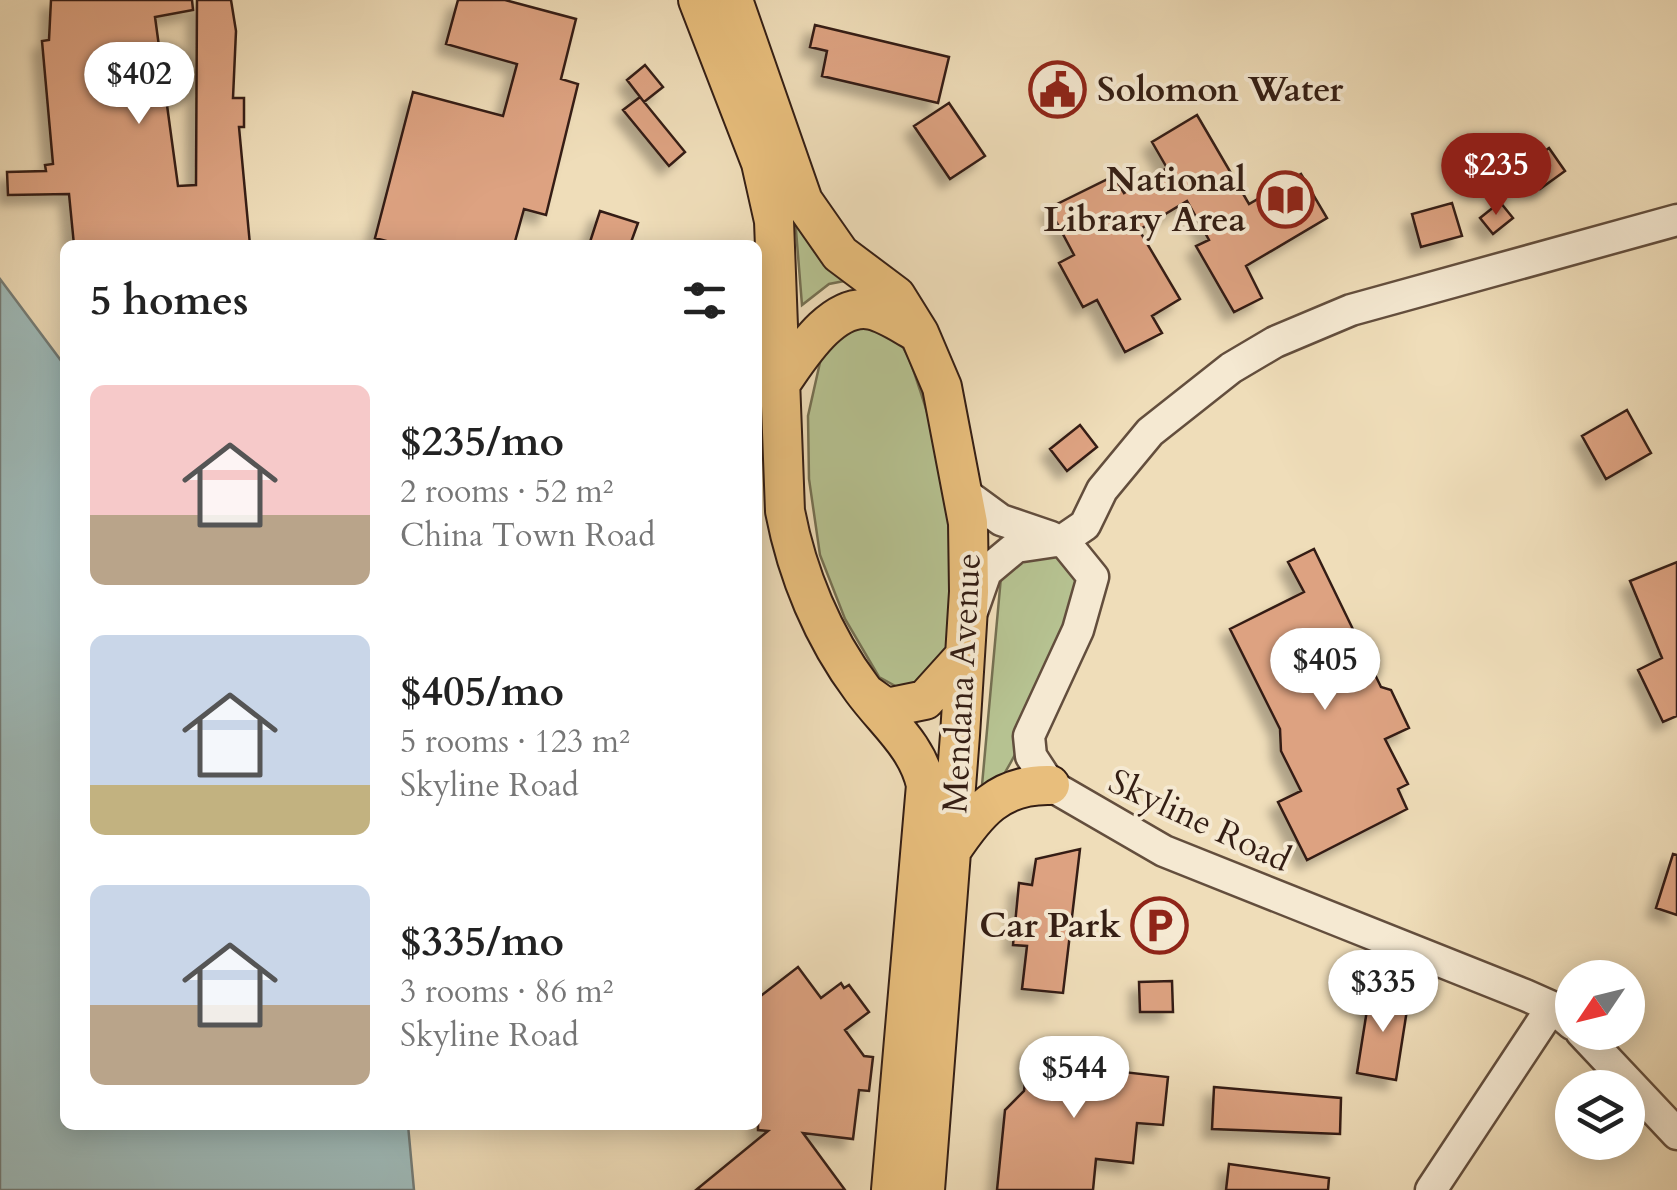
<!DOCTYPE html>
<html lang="en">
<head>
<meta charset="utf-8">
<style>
  :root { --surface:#fff; --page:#f6f6f6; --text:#222; --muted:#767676; --accent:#8f2418 }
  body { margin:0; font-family:Cardo,serif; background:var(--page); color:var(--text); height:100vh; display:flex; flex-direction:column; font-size:38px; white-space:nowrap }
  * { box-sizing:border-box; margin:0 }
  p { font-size:32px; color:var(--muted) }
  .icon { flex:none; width:55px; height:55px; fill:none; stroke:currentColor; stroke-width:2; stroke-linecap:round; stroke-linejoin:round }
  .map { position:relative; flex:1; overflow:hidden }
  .drawer { position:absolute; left:60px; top:240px; width:702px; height:890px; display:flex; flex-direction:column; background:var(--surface); border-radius:15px; box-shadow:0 5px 25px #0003 }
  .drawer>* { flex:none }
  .needle { width:65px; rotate:235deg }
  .controls { position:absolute; left:1555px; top:960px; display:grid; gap:20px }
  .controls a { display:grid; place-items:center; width:90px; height:90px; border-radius:50%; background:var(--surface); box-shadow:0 5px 25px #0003; font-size:50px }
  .price { position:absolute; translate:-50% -85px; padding:0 22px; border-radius:35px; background:#fff; color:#222; font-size:32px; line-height:65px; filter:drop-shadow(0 2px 5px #0008) }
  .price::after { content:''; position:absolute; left:50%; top:60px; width:30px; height:22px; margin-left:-15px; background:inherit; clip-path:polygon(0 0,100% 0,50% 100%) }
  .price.selected { background:var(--accent); color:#fff }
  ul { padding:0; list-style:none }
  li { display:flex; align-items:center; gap:30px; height:250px; padding:0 30px }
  li span { display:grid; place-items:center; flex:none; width:280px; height:200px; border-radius:15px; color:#555 }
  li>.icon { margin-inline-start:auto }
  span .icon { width:120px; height:120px; fill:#fffc; stroke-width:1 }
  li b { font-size:42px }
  h2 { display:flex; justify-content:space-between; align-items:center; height:120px; padding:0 30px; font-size:42px }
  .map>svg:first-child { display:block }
  .green { fill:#b6c291; stroke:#757052; stroke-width:2.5 }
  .water { fill:#9ebab9; stroke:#747c77; stroke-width:2.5 }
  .building { fill:#dda281; stroke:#341e14; stroke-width:2.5; filter:url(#shadow) }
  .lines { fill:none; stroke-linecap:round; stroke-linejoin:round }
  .minor-casing { stroke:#634e3d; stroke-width:35 }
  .major-casing { stroke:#341e14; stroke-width:42 }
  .minor { stroke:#f5e9d2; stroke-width:30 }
  .major { stroke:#e8be7c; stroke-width:38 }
  .labels { text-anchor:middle; stroke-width:8; stroke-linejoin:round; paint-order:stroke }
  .poi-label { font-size:35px; font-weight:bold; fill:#341e14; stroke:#f5e9d2; text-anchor:end }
  .street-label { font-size:35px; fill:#341e14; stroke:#f5e9d2 }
</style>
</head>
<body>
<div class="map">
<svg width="1677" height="1190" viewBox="0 0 1677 1190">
  <defs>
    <filter id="shadow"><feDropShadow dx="-9" dy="9" stdDeviation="5" flood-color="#0004"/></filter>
  </defs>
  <rect width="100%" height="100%" fill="#efddb9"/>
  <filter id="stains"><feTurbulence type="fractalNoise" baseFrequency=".002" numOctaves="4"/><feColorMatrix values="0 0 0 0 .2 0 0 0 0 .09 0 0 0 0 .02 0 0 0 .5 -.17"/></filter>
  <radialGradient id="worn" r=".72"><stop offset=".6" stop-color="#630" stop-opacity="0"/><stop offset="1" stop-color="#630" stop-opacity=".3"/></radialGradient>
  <path class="green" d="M794,205L860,278L829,284L802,305Z
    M865,321C875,327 889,333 898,341C909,352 915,376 920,390C951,479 957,563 948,656L914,686L899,688L879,677L845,619L820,555L809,479L808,416L821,358L851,323Z
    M1039,550L1066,557L1081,587C1057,648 1025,760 980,807L1001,577L1006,563Z"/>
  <path class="water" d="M0,279L65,366V1125H408L414,1190H0Z"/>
  <path class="building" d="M51,0H192L193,10L155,17L178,186L196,185L197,0H231L236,31L233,98H244V127H239L250,245H74L69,194L8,195L7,172L46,171L45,165L53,164L42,41L49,40Z
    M458,0H505L576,19L561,79L578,84L546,215L524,209L514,245H401L375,238L413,92L503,116L517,64L446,44Z
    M815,25L949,57L938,103L822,76L827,51L810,47Z
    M645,65L663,87L644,102L627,80Z
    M640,97L685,152L669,166L623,110Z
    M949,103L985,156L950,179L914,126Z
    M1197,115L1249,204L1301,174L1327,218L1246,266L1262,298L1234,312L1196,246L1209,240L1187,201L1139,230L1180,299L1152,316L1162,333L1125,352L1097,300L1083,307L1059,263L1074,255L1049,208L1114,176L1124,193L1167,168L1152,142Z
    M1549,148L1565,171L1540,189L1524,166Z
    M1500,202L1513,218L1493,234L1480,218Z
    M1452,203L1462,236L1421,247L1412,214Z
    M600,211L638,223L630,245H589Z
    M1627,410L1651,453L1606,479L1582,436Z
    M1080,425L1097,447L1067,471L1050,449Z
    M1314,549L1381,687L1391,690L1409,728L1385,739L1408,784L1398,789L1407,809L1307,860L1278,802L1301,791L1281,751L1280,729L1230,629L1304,592L1288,562Z
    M1677,562V716L1663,722L1638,670L1662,658L1630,581Z
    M1080,849L1063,993L1022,989L1027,946L1013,945L1019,883L1032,885L1036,859Z
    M1673,854L1677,855V915L1656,908Z
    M798,967L821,998L841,983L844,988L849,985L869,1012L845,1030L864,1056L873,1057L869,1091L859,1090L853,1139L803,1133L845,1190H696L768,1131L758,1130V998Z
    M1172,981L1173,1012H1140L1139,982Z
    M1370,991L1409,997L1396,1080L1357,1073Z
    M1029,1048L1106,1056L1105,1070L1168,1077L1163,1125L1137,1123L1133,1163L1096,1159L1093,1190H997L1005,1110L1024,1091Z
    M1214,1087L1341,1098L1340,1134L1212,1129Z
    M1229,1164L1329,1178L1328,1190H1226Z"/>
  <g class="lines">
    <defs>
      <path id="minor" d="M960,490L1001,520L1051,537
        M1063,540L1093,577L1078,630L1029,736L1031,756L1050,785L1164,851L1525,995L1552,1007L1572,1024
        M973,609L986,572L1016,547L1063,540L1085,525L1102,490L1150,432L1231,368L1275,342L1351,310L1677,220
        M1581,1032L1677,1134
        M1431,1190L1552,1007"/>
      <path id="major" d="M698,0L761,163L774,221L785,511C797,574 823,637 862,689C886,722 917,745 926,785L891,1190
        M733,0L803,201L840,254L896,296L919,333L942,387L968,523L969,592L960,735L925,1190
        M783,380C801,354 834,301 872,310C886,313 902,324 915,331
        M865,693L886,708L925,700L962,659
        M951,851C977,812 999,784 1050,785"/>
    </defs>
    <use href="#minor" class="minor-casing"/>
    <use href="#major" class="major-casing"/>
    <use href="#minor" class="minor"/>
    <use href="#major" class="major"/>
  </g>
  <defs>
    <symbol id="civic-ring" viewBox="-11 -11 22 22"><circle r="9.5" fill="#f5e9d2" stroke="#8f2418" stroke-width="1.5"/><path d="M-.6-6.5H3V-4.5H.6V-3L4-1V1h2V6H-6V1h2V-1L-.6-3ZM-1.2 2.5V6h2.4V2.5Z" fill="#8f2418"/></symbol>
    <symbol id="library-ring" viewBox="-11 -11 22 22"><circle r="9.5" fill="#f5e9d2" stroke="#8f2418" stroke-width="1.5"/><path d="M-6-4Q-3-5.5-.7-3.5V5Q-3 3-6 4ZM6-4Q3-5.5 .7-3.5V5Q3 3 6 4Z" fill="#8f2418"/></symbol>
    <symbol id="parking-ring" viewBox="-11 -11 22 22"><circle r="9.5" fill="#f5e9d2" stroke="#8f2418" stroke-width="1.5"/><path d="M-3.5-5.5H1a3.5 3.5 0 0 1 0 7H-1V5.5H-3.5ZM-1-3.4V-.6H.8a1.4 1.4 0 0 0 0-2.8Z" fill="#8f2418"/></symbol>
  </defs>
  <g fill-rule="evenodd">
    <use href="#civic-ring" x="1026" y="58" width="63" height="63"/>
    <use href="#library-ring" x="1254" y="168" width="63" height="63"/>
    <use href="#parking-ring" x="1128" y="894" width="63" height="63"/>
  </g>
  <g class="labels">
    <g class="poi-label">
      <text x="1097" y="101" text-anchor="start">Solomon Water</text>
      <text x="1246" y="191">National<tspan x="1246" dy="40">Library Area</tspan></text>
      <text x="1121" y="937">Car Park</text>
    </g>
    <g class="street-label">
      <text transform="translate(961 683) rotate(-87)" y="12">Mendana Avenue</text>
      <text transform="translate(1200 820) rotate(25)" y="12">Skyline Road</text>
    </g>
  </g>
  <rect width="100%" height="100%" filter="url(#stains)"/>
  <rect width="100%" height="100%" fill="url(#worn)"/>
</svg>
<div class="controls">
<a><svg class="needle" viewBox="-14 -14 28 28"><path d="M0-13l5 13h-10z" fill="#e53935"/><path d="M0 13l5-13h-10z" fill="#767676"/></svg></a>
<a><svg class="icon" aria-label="layers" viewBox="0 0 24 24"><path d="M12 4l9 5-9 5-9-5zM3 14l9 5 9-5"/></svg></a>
</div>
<b class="price" style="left:139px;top:127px">$402</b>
<b class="price selected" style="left:1496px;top:218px">$235</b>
<b class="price" style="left:1325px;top:713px">$405</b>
<b class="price" style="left:1383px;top:1035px">$335</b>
<b class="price" style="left:1074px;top:1121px">$544</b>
<section class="drawer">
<h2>5 homes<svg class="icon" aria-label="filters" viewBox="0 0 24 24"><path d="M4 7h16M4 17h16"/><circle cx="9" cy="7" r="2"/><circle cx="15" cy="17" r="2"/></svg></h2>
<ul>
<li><span style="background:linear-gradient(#f6c9c9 65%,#b9a48a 0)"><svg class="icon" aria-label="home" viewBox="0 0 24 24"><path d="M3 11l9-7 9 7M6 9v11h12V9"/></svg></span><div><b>$235/mo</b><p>2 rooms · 52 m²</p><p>China Town Road</p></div></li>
<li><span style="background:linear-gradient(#c9d6e8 75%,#c2b280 0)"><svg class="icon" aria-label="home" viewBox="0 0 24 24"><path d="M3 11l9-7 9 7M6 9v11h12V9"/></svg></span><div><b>$405/mo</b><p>5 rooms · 123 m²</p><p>Skyline Road</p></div></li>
<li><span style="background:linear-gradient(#c9d6e8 60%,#b9a48a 0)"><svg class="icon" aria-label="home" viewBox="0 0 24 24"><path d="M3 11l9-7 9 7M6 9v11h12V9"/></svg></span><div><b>$335/mo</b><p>3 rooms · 86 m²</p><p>Skyline Road</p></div></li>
</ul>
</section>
</div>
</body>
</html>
